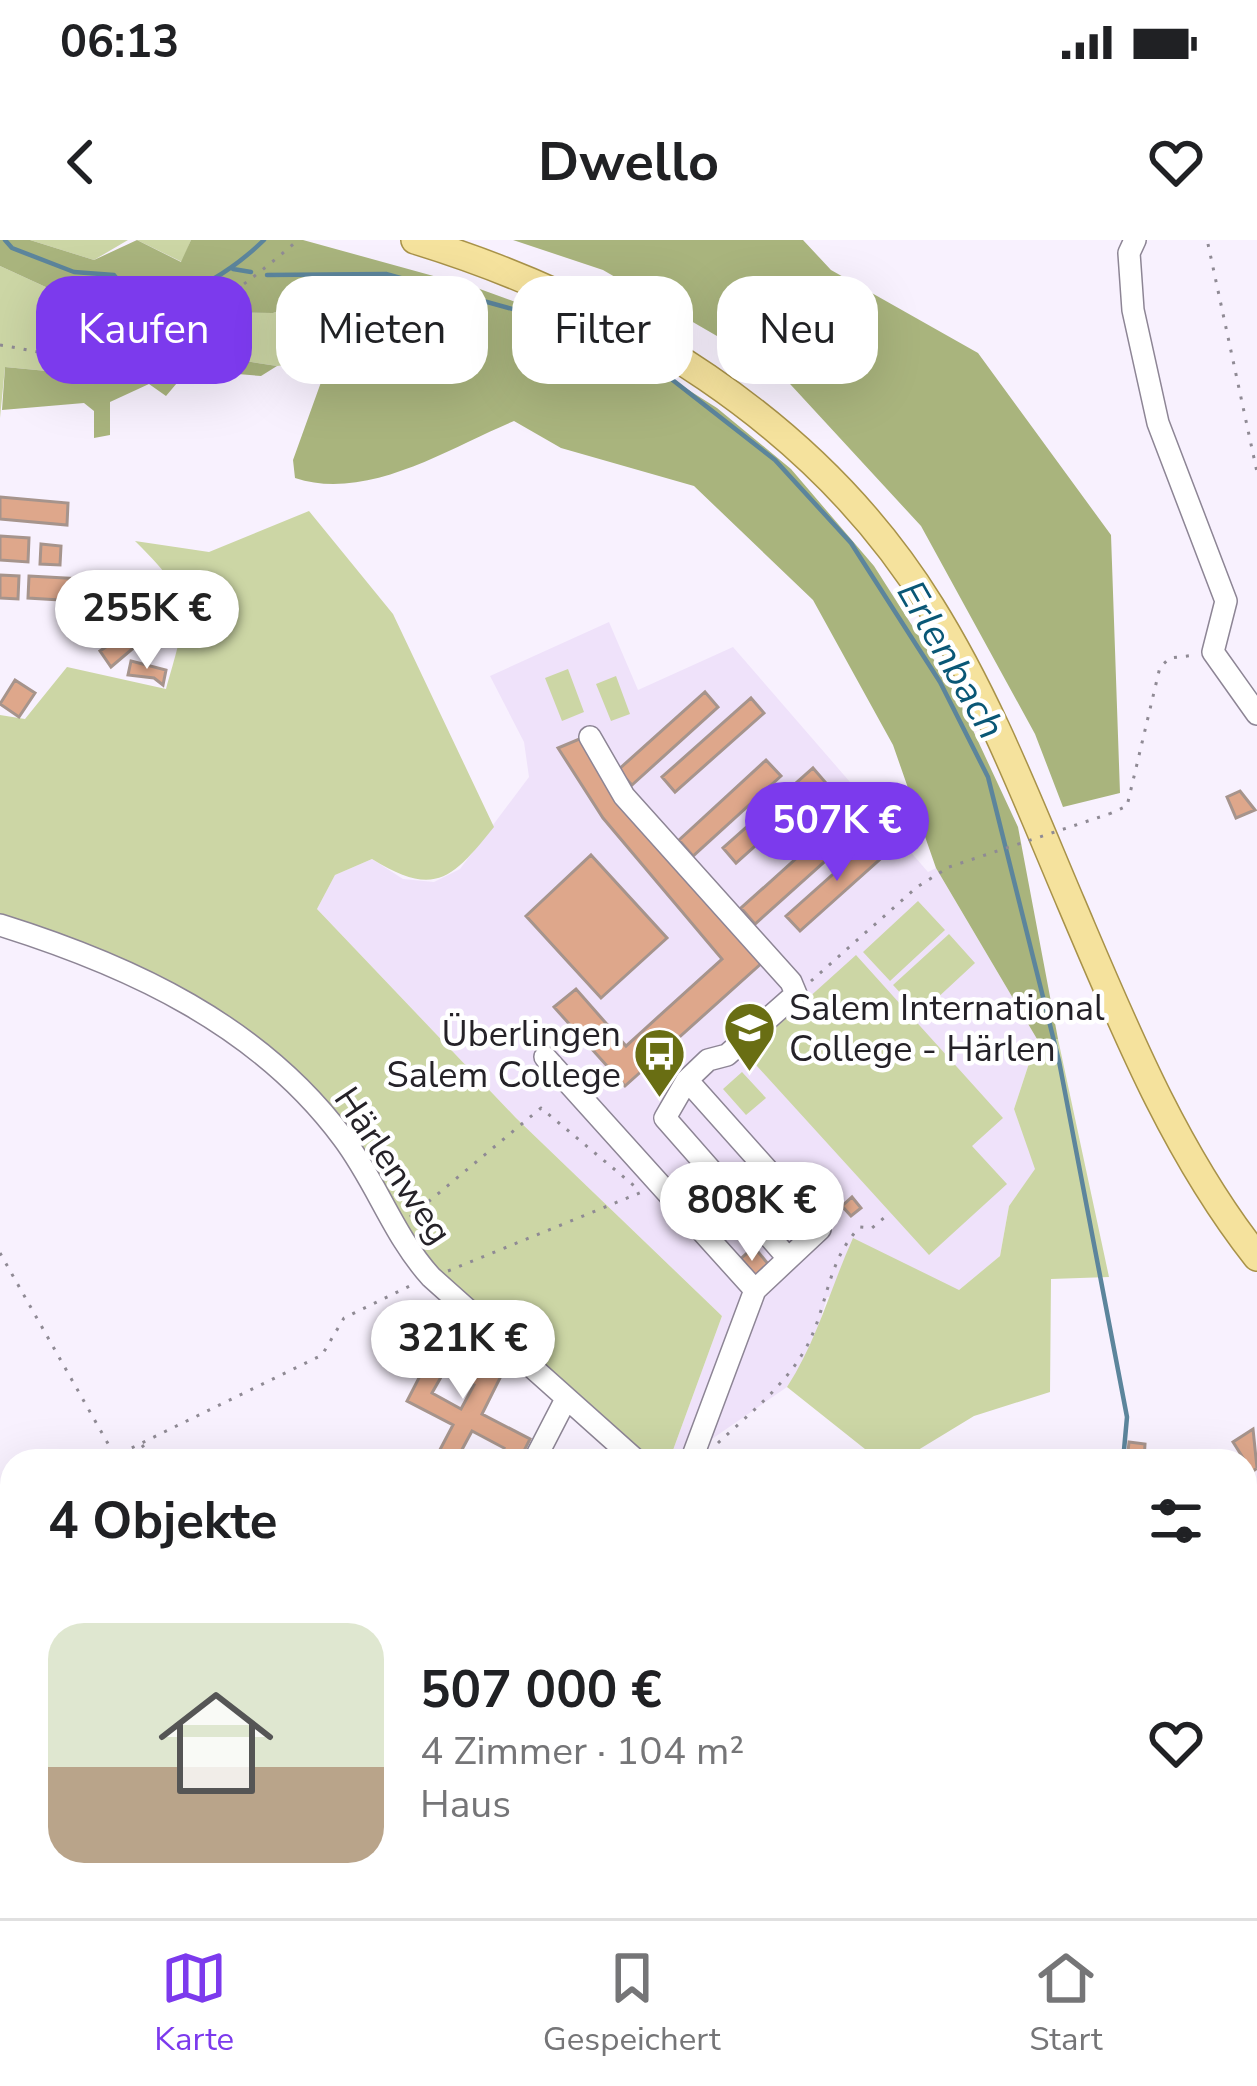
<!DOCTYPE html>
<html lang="de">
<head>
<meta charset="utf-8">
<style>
  :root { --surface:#fff; --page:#f2f2f2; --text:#202124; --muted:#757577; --line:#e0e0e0; --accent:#7c3aed }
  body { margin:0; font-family:"Nunito Sans",sans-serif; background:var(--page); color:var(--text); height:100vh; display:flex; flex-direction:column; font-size:45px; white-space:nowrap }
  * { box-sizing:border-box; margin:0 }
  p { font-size:39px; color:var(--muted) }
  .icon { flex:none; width:66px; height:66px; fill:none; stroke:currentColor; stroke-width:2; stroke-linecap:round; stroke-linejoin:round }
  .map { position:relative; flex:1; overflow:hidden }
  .side { position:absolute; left:0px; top:1209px; width:1257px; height:471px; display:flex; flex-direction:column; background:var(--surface); border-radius:36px 36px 0 0; box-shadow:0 12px 48px #0002 }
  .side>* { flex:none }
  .guide { position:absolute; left:36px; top:36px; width:1185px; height:108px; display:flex; gap:24px }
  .price { position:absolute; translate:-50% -102px; padding:0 27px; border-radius:42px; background:#fff; color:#222; font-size:39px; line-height:78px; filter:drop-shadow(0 3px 6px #0008) }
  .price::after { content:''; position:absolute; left:50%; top:72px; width:36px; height:27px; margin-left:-18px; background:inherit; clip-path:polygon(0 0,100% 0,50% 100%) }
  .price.on { background:var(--accent); color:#fff }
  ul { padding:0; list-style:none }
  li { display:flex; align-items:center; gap:36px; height:300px; padding:0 48px }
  li span { display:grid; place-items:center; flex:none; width:336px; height:240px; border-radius:36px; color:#555 }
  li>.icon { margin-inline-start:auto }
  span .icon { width:144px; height:144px; fill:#fffc; stroke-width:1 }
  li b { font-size:51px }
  h2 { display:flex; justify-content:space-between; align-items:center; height:144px; padding:0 48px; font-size:51px }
  .chip { padding:0 42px; border-radius:36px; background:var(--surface); box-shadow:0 12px 48px #0002; font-size:42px; line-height:108px }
  .chip.on { background:var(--accent); color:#fff }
  .status { display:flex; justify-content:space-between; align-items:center; height:84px; padding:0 60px; background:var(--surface); direction:ltr }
  .status svg { height:33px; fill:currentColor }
  header { display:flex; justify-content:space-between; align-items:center; height:156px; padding:0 48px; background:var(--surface); font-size:54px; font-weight:700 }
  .tab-bar { display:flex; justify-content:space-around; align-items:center; height:168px; border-top:3px solid var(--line); background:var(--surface); font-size:33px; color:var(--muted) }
  .tab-bar a { display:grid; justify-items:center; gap:6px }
  .tab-bar .on { color:var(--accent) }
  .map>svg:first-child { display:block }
  .built { fill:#efe2fa }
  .green { fill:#ccd6a5 }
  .forest { fill:#a9b47d }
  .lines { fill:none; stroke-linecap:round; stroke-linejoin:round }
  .stream { stroke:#5c859c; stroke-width:4.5 }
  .building { fill:#dea78b; stroke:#a6948c; stroke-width:3; fill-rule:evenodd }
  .minor-casing { stroke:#8d8595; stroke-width:24 }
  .major-casing { stroke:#a89249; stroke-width:30 }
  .path { stroke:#8f8a94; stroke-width:3; stroke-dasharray:3 9; stroke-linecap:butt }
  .minor { stroke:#fff; stroke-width:21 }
  .major { stroke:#f5e29d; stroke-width:27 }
  .path-bridge { stroke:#8f8a94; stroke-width:3; stroke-dasharray:3 9; stroke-linecap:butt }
  .labels { text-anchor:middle; stroke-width:9; stroke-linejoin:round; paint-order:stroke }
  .poi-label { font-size:36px; fill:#252228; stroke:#fff; text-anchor:start }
  .street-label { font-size:36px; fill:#252228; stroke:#fff }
  .water-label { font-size:39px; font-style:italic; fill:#095776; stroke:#fff }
</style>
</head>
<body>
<div class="status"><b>06:13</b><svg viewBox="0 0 49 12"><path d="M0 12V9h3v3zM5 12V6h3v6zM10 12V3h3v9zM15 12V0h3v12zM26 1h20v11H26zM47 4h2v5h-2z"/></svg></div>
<header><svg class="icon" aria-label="back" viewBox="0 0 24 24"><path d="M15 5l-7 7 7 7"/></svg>Dwello<svg class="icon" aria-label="heart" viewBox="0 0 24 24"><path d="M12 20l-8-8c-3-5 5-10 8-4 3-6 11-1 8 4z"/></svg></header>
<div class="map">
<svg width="1257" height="1678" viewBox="0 0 1257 1678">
  <rect width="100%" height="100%" fill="#f8f1fe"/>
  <path class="built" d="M609,382L638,450L733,407L928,632L936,628L1037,799L1014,869L1036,929L1009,966L1000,1016L959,1050L827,1057L813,1107L787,1147L680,1221H669L722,1076L516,878L317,669L335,635L372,619L403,639L434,642L460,629L529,537L524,502L490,436Z
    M632,1668H1054L1064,1678H626Z"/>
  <path class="green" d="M30,0H128L94,20Z
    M137,0H191L182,22Z
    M0,26L135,88L143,113L99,136L5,127L0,178Z
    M343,49L464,69L329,120L277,126L169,109L164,88L191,72L273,73Z
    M309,271L393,374L494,587C452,639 435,658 372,619L335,635L317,669L516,878L722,1076L669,1221H652L592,1176L422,1019L303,838L244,787L0,676V475L25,479L67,427L166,449C188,371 196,361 135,301L209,312Z
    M568,429L584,472L562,481L545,438Z
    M616,436L630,474L611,481L596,444Z
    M918,661L945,690L890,741L863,712Z
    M949,694L975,723L920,774L893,745Z
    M856,715L1003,878L972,906L1007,944L929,1015L746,814Z
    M1037,799H1058L1109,1037L1051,1039L1050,1152L974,1176L900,1221H880L787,1147C817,1101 830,1049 853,998L959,1050L1000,1016L1009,966L1035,929L1014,869Z
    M742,832L766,858L746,875L723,849Z
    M1257,1515V1583L1245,1575V1534Z"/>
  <path class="forest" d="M0,0H30L94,20L137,0L181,22L191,0H303L477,48L595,91L717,168L791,229L874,326L957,456L1018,587L1058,799H1037L936,628L893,505L813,360L694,246L561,208L514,181C449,208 367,262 295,238L293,220L329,120L461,69L343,49L273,73L191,72L164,88L169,109L277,126L261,136L188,130L166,156L149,144L110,162V195L94,198V171L84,163L2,170L5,127L99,136L142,113L135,88L0,26Z
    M513,0H803L831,30L978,113L1111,295L1120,553L1063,567L1035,494L921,286L779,132L603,30Z"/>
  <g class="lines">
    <path class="stream" d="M5,0L12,8L74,32L114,35C154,88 230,33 264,0
      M233,29L251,32
      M267,35L386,34L545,78L670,138L775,220L851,303L940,442L988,537L1059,821L1127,1177L1123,1221
      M1255,1481L1257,1482"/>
  </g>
  <path class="building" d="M145,122L166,128L164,136L143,131Z
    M0,257L68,263L67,285L0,279Z
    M0,296L29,298L28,322L0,320Z
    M41,304L61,306L60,325L40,324Z
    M126,332L141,334L138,363L129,362L128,376L116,375Z
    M0,335L19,336L18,359L0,358Z
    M29,336L100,340L99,351H93V362L28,358Z
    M128,392L137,405L111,427L100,411Z
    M131,421L166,430L163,445L154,438L128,435Z
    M15,440L35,453L19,477L0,464Z
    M705,452L718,467L632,545L618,530Z
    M751,458L764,473L675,552L662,537Z
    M584,497L764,721L625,846L554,767L576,749L626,806L722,719L603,578L558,508Z
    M766,520L781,536L693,616L679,600Z
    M813,528L826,543L736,623L723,608Z
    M1240,551L1255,570L1236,578L1227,557Z
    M829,589L843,605L755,684L741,668Z
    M875,597L888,612L800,691L786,676Z
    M591,615L667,698L601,758L526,676Z
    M852,957L861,968L851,976L842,966Z
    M754,1007L769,1025L751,1041L736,1023Z
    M439,1099L503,1132L482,1174L530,1199L519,1221H497L504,1208L472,1191L458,1217L465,1221H434L453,1185L407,1161ZM445,1130L474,1145L461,1169L432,1153Z
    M1253,1189L1257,1228L1252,1232L1233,1202Z
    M1129,1202L1145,1204L1144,1221H1127Z
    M4,1439L12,1450V1464L2,1471Z
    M12,1504V1524L10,1525L1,1512Z
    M1245,1599L1257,1606L1245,1633Z
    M3,1630L12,1644L0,1655V1633Z
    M21,1668H42L48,1674L14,1678Z
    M158,1668H198L202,1671L196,1678H168Z
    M518,1668H534L543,1674L511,1678Z
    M575,1668H608L601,1678H583Z
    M709,1668H823L808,1678H725Z
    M870,1668H977L970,1678H895Z
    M1072,1668H1105L1098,1678Z"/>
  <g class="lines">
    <defs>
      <path id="minor" d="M1135,0L1129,13L1133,70L1158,183L1226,361L1213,412L1257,474
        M590,497L624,556L791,742L796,754L727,815L708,820L687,840L665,878L788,1018
        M0,685C131,726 259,785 343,898C377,943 393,995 431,1037L637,1221
        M545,817L755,1050
        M687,840L820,989L755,1050L691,1221
        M534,1221L565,1161
        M1245,1476L1257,1455
        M1245,1582L1257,1589
        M0,1589L12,1602
        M75,1668L85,1678
        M320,1668L335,1678
        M992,1668L1002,1678
        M1044,1668L1055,1678
        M1135,1668L1152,1673L1163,1668
        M1200,1668L1220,1678
        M408,1678L415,1668
        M1241,1678L1257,1651"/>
      <path id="major" d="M415,0C620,63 816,181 931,367C989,460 1028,562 1071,663C1123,785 1174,912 1257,1017"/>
    </defs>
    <use href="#minor" class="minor-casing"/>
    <use href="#major" class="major-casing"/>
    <path class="path" d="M1208,4L1257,232
      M0,105C27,109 55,117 82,118C150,121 249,43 298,0
      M1109,574L1127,566L1160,427L1170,418L1196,415
      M811,741L917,647L949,627
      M410,977L541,868L638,949
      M0,1013L115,1216L322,1115L344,1078L416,1043
      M448,1031L642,952
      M718,1203C750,1173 786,1145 807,1106C828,1066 827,1020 860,987L872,988L886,976
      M142,1205L154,1221
      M1249,1437L1257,1423
      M669,1668L684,1678
      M218,1669L220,1668
      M493,1678L500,1668"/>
    <use href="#minor" class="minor"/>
    <use href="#major" class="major"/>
    <path class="path-bridge" d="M949,627L1109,574"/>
  </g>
  <defs>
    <symbol id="school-pin" viewBox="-11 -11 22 30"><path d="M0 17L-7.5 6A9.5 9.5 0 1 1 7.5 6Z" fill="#696e13" stroke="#fff"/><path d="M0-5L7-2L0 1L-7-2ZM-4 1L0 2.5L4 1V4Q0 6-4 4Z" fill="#fff"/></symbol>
    <symbol id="bus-pin" viewBox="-11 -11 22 30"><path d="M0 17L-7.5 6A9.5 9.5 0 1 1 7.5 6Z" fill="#696e13" stroke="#fff"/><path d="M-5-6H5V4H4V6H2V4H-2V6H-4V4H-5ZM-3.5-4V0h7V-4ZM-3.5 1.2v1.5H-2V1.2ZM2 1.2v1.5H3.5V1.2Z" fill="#fff"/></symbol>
  </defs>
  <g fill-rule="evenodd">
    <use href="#school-pin" x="720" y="758" width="59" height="81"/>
    <use href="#bus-pin" x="630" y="784" width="59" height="81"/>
  </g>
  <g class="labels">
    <g class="poi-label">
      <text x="789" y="780">Salem International<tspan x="789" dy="41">College - Härlen</tspan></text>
      <text x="621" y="806" text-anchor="end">Überlingen<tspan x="621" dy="41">Salem College</tspan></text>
    </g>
    <g class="street-label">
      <text transform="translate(394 925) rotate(56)" y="13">Härlenweg</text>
    </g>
    <g class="water-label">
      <text transform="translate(952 419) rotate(60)" y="14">Erlenbach</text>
    </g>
  </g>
</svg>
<b class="price" style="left:147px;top:432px">255K €</b>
<b class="price on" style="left:837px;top:644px">507K €</b>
<b class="price" style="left:752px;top:1024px">808K €</b>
<b class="price" style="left:463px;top:1162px">321K €</b>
<div class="guide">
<a class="chip on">Kaufen</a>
<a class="chip">Mieten</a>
<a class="chip">Filter</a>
<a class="chip">Neu</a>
</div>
<section class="side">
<h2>4 Objekte<svg class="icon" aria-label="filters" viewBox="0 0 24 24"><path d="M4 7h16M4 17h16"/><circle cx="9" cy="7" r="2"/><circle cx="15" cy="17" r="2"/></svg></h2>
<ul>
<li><span style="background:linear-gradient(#dfe7d0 60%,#b9a48a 0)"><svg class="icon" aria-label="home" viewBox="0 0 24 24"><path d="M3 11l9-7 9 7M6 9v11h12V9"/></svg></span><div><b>507 000 €</b><p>4 Zimmer · 104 m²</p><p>Haus</p></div><svg class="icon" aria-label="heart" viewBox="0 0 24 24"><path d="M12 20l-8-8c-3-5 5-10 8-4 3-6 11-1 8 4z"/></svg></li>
</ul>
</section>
</div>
<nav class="tab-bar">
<a class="on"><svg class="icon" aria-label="map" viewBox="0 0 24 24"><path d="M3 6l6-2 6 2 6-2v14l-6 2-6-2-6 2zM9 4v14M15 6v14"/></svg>Karte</a>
<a><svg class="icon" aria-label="saved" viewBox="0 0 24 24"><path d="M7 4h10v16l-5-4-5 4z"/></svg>Gespeichert</a>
<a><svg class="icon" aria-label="home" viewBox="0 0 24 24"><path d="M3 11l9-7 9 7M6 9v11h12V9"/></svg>Start</a>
</nav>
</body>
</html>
